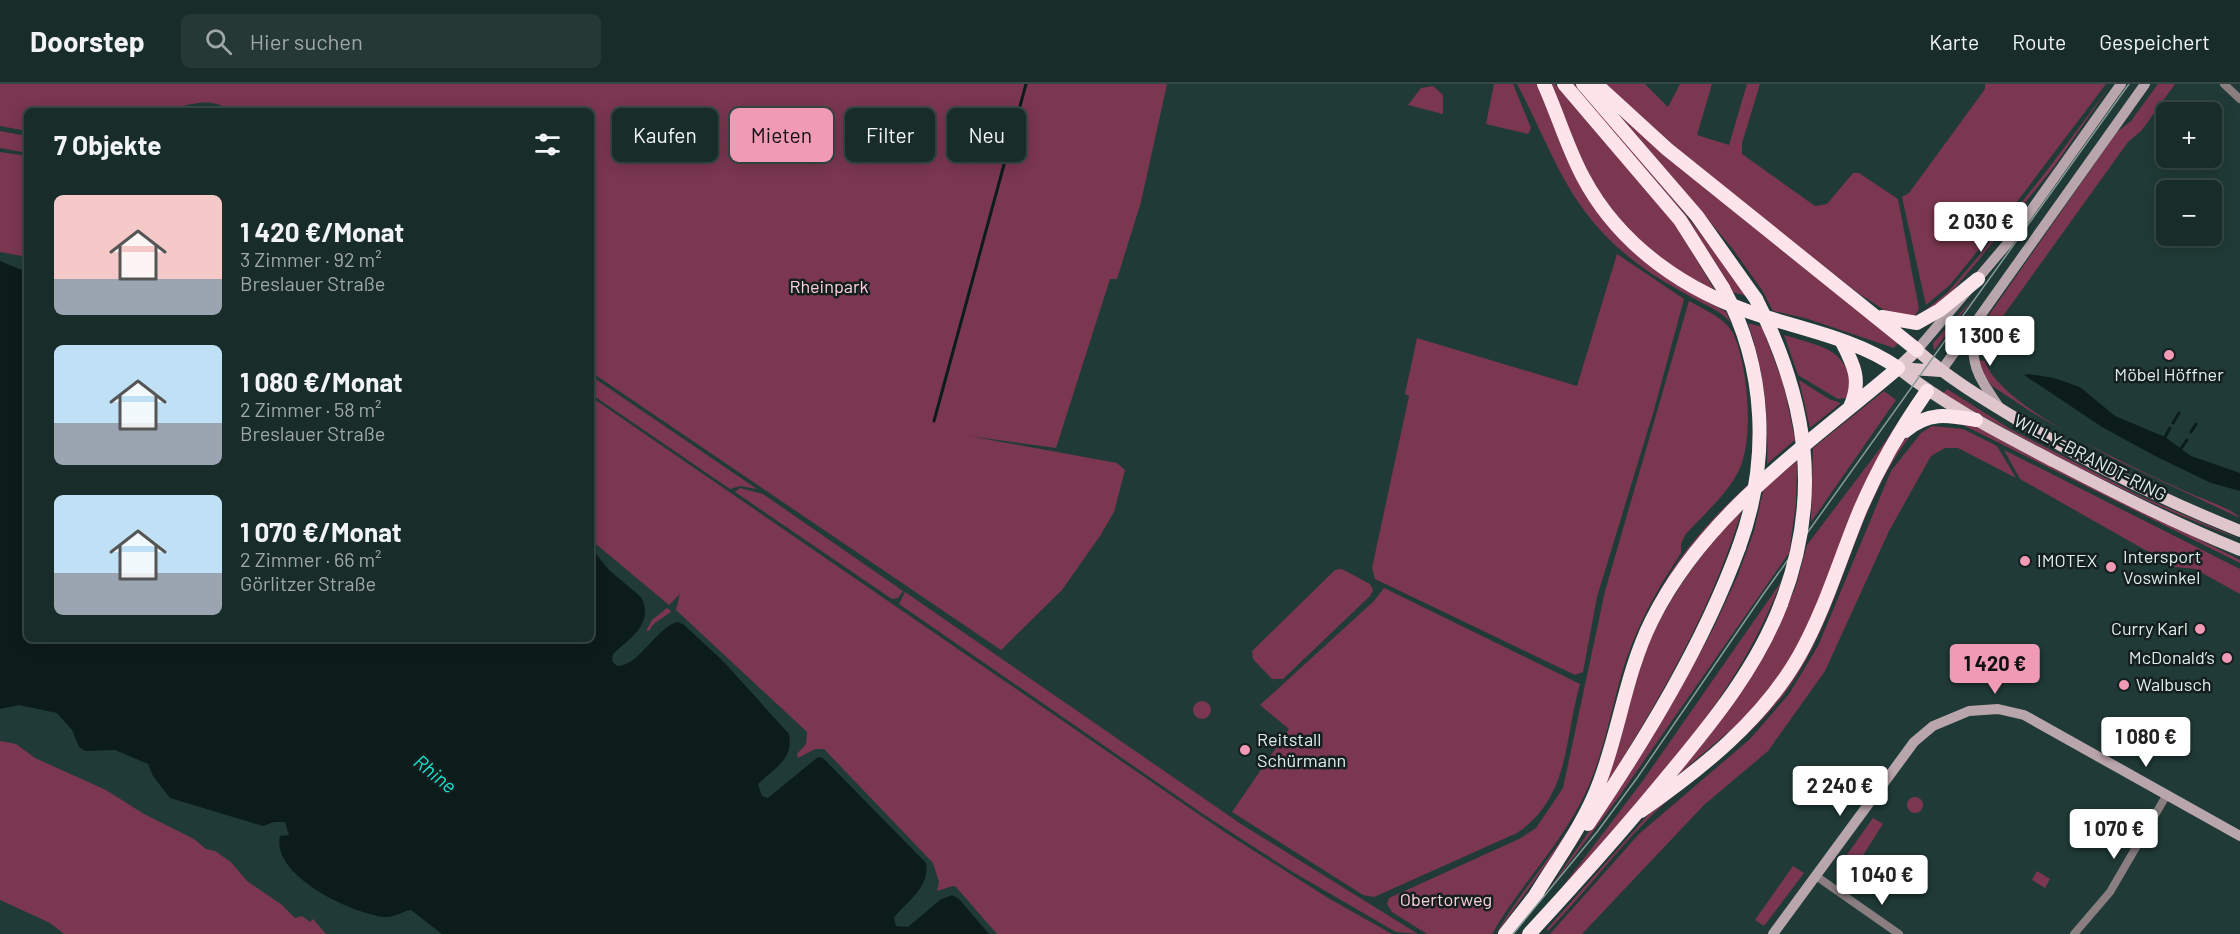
<!DOCTYPE html>
<html lang="de">
<head>
<meta charset="utf-8">
<style>
  :root { --surface:#182c29; --page:#253835; --text:#f1f3f6; --muted:#9fa7a8; --line:#364846; --accent:#f09ab5 }
  body { margin:0; font-family:Barlow,sans-serif; background:var(--page); color:var(--text); height:100vh; display:flex; flex-direction:column; font-size:22px; white-space:nowrap }
  * { box-sizing:border-box; margin:0 }
  p { font-size:20px; color:var(--muted) }
  .icon { flex:none; width:33px; height:33px; fill:none; stroke:currentColor; stroke-width:2; stroke-linecap:round; stroke-linejoin:round }
  .map { position:relative; flex:1; overflow:hidden }
  .side { position:absolute; left:24px; top:24px; width:570px; height:534px; display:flex; flex-direction:column; background:var(--surface); border-radius:9px; box-shadow:0 3px 15px #0003,0 0 0 2px var(--line) }
  .side>* { flex:none }
  .guide { position:absolute; left:612px; top:24px; width:570px; height:54px; display:flex; gap:12px }
  .controls { position:absolute; left:2156px; top:18px; display:grid; gap:12px }
  .controls a { display:grid; place-items:center; width:66px; height:66px; border-radius:9px; background:var(--surface); box-shadow:0 3px 15px #0003,0 0 0 2px var(--line); font-size:30px }
  .price { position:absolute; translate:-50% -51px; padding:0 14px; border-radius:6px; background:#fff; color:#222; font-size:20px; line-height:39px; filter:drop-shadow(0 2px 3px #0008) }
  .price::after { content:''; position:absolute; left:50%; top:36px; width:18px; height:14px; margin-left:-9px; background:inherit; clip-path:polygon(0 0,100% 0,50% 100%) }
  .price.selected { background:var(--accent); color:#111 }
  ul { padding:0; list-style:none }
  li { display:flex; align-items:center; gap:18px; height:150px; padding:0 30px }
  li span { display:grid; place-items:center; flex:none; width:168px; height:120px; border-radius:9px; color:#555 }
  li>.icon { margin-inline-start:auto }
  span .icon { width:72px; height:72px; fill:#fffc; stroke-width:1 }
  li b { font-size:26px }
  h2 { display:flex; justify-content:space-between; align-items:center; height:72px; padding:0 30px; font-size:26px }
  .tag { padding:0 21px; border-radius:9px; background:var(--surface); box-shadow:0 3px 15px #0003,0 0 0 2px var(--line); font-size:21px; line-height:54px }
  .tag.selected { background:var(--accent); color:#111 }
  header { display:flex; align-items:center; gap:36px; box-sizing:border-box; height:84px; padding:0 30px; background:var(--surface); border-bottom:2px solid var(--line) }
  header strong { font-size:28px }
  nav { display:flex; gap:33px; margin-inline-start:auto; font-size:21px }
  .search { width:420px; height:54px; background:var(--page); display:flex; align-items:center; gap:15px; box-sizing:border-box; padding:0 21px; border-radius:9px; color:var(--muted); font-size:22px }
  .map>svg:first-child { display:block }
  .green { fill:#7a374f }
  .water { fill:#0c1c1a }
  .lines { fill:none; stroke-linecap:round; stroke-linejoin:round }
  .stream { stroke:#0c1c1a; stroke-width:3 }
  .street { stroke:#8a7e81; stroke-width:8 }
  .secondary { stroke:#b9a6ac; stroke-width:10 }
  .primary { stroke:#dec6cc; stroke-width:12 }
  .highway { stroke:#fce4ea; stroke-width:14 }
  .tram { stroke:#879b98; stroke-width:1.5 }
  .highway-bridge { stroke:#fce4ea; stroke-width:14 }
  .poi-dot { fill:#f09ab5; stroke:#141f1e; stroke-width:2 }
  .labels { text-anchor:middle; stroke-width:5; stroke-linejoin:round; paint-order:stroke }
  .park-label { font-size:18px; fill:#fecfdc; stroke:#141f1e }
  .poi-label { font-size:18px; fill:#deedeb; stroke:#141f1e; text-anchor:start }
  .street-label { font-size:18px; fill:#deedeb; stroke:#141f1e }
  .water-label { font-size:20px; font-style:italic; fill:#1adfce; stroke:#141f1e }
</style>
</head>
<body>
<header>
<strong>Doorstep</strong>
<div class="search"><svg class="icon" aria-label="search" viewBox="0 0 24 24"><circle cx="10" cy="10" r="6"/><path d="M15 15l6 6"/></svg>Hier suchen</div>
<nav><a>Karte</a><a>Route</a><a>Gespeichert</a></nav>
</header>
<div class="map">
<svg width="2240" height="850" viewBox="0 0 2240 850">
  <rect width="100%" height="100%" fill="#203b37"/>
  <path class="green" d="M0,0H1167L1141,118L1117,195H1110L1056,364L969,352L1117,379L1125,386L1114,428L1100,452L1062,506L1001,566L591,288V27H228C211,9 180,25 158,27C115,30 70,27 27,27V47L0,42Z
    M1494,0H1513L1531,44L1528,50L1486,40Z
    M1517,0H1539L1578,94L1674,198L1726,228L1731,239C1720,226 1707,222 1693,214C1675,204 1655,193 1638,180C1568,128 1555,72 1517,0Z
    M1550,0H1555L1674,138L1716,208C1661,182 1613,139 1584,85C1570,58 1563,27 1550,0Z
    M1571,0H1575C1636,69 1694,137 1747,212L1732,208C1691,130 1627,66 1571,0Z
    M1601,0H1645L1668,23L1680,0H1712L1697,51L1729,61L1747,0H1760L1742,59V70L1815,122L1827,120L1853,89H1859L1898,115L1919,225L1914,233L1892,231L1858,209L1681,70Z
    M1985,0H2106L2013,123H2009L2010,127L1950,201L1926,221L1902,113L1909,109L1985,5Z
    M2158,0H2175L2142,46L2128,58L1998,239L1982,241L2117,48L2131,37Z
    M1433,2L1443,11V30L1408,21L1421,4Z
    M2110,2L2053,84L1977,178L1943,218L1922,229L1948,208L1977,174L2045,89Z
    M1615,26L1900,257L1894,264L1805,234L1773,227L1762,206L1732,164Z
    M0,47L27,52V69L0,64Z
    M0,68L27,72V173L0,168Z
    M1617,170L1684,215L1654,326L1597,513L1583,588L1575,591L1375,495L1372,484L1409,312L1405,310L1417,254L1577,302Z
    M1972,216L1934,267L1933,259Z
    M1689,217C1703,225 1725,234 1733,249C1748,282 1754,351 1740,384C1729,409 1703,431 1685,451L1681,460V469C1655,508 1634,547 1621,592C1611,628 1604,666 1589,701C1566,756 1521,799 1492,850H1427L1392,828L1387,820L1389,814L1519,755L1536,744L1563,704L1605,507Z
    M1748,239L1762,243L1784,302L1795,356L1767,380C1769,331 1764,286 1748,239Z
    M1994,245L1985,263L1975,266L1979,246Z
    M1784,251C1821,263 1848,263 1852,308L1846,314L1838,315L1798,291Z
    M1979,276L1985,277C1999,324 2141,387 2187,408C2200,414 2233,425 2240,434L2114,375L2033,329L1992,302L1982,290Z
    M591,292L757,405L740,402L730,405L591,310Z
    M1799,296L1829,315L1841,319L1810,344Z
    M1947,305L2012,346L2136,410L2240,455C2136,417 2039,364 1943,310Z
    M1884,307L1896,316L1811,438L1813,364Z
    M591,313L1226,749L1328,814L1392,850H997L956,803L953,802L937,807L939,798L933,779L824,665H815L798,674L797,670L806,660L807,648L676,526L680,510L669,521L591,456Z
    M1847,319L1778,378L1662,510L1603,682L1571,746L1496,850C1524,800 1566,759 1591,706C1615,654 1625,587 1647,533C1686,441 1772,380 1847,319Z
    M1906,326L1889,354L1801,557L1768,609L1747,632L1671,697L1761,576L1795,505L1807,461L1885,358Z
    M1959,339H1969L2240,476V479Z
    M1932,342L1963,345L1997,362L2016,394L1958,364H1945L1931,372L1889,447L1825,587L1768,667L1704,721L1582,850H1550L1639,750L1750,655L1789,610L1818,562L1891,387L1921,349Z
    M1914,347C1856,419 1845,516 1796,593C1760,650 1704,683 1655,728C1617,765 1585,809 1548,847L1547,845L1647,732L1763,631L1883,389L1902,358Z
    M2004,366L2240,485V510L2195,485L2175,483L2020,395Z
    M1797,377L1796,420L1789,469L1616,717L1547,808L1623,698L1671,621L1713,545L1738,491L1754,447L1764,403Z
    M740,404L763,410L903,507L898,514L892,515L735,408Z
    M1743,422C1713,524 1661,613 1605,703C1619,658 1628,610 1646,566C1669,511 1704,466 1743,422Z
    M1342,485L1370,500L1373,506L1370,512L1283,595H1272L1253,575L1252,567L1335,486Z
    M1781,498C1732,625 1641,713 1554,814L1642,698Z
    M1384,504L1580,600C1564,656 1570,713 1517,749L1374,813L1363,811L1232,728L1289,645L1260,621L1374,517Z
    M905,508L1241,740L1418,850L1396,848L1291,787L1203,730L899,520Z
    M667,524L671,527C665,534 652,538 650,546L646,547L652,536Z
    M1193 626a9 9 0 1 1 18 0a9 9 0 1 1-18 0Z
    M0,657L16,660L35,674L106,706L144,730L194,755L206,765L215,767L231,778L247,797L282,821L295,834L302,832L310,838L313,835L326,850H64L50,839L0,816Z
    M1907 721a8 8 0 1 1 16 0a8 8 0 1 1-16 0Z
    M1873,734L1883,740L1858,779L1861,788L1865,791L1855,806L1837,792L1836,786Z
    M1793,782L1804,789L1764,842L1755,836Z
    M2037,787L2050,795L2045,804L2032,796Z"/>
  <path class="water" d="M0,177L27,188V555H591V464L609,486L641,513C655,540 629,555 613,570L612,577L617,582C638,583 656,544 677,538L683,540L723,577L789,650C794,676 774,684 758,700L762,712L768,714L818,673L823,674L926,779C930,802 909,816 896,831L894,834L896,842L908,843L940,816L952,811L959,815L989,850H442L411,826C402,827 394,834 385,833C353,830 271,792 280,752L289,751L285,738H274L263,742L170,714L153,692L148,680L115,666L85,667L79,663L72,646L57,629L19,621L0,625Z
    M2028,290L2054,294L2080,303L2115,332L2165,353L2191,372L2240,389V407L2211,399L2157,373L2102,343L2024,291Z"/>
  <g class="lines">
    <path class="stream" d="M934,337L1026,0
      M2173,339L2179,329
      M2191,348L2196,340
      M2165,353L2170,344
      M2180,366L2187,356"/>
    <path class="street" d="M2224,0L2240,15
      M1816,792L1899,850
      M2074,850L2110,808L2166,712"/>
    <path class="secondary" d="M1973,241C1971,285 1977,290 2001,326
      M1917,266L2007,160L2121,0
      M1941,287L2145,0
      M1773,850L1914,658L1933,642L1969,627L1998,625L2024,631L2240,752"/>
    <path class="primary" d="M1917,266C1947,293 1980,313 2015,334C2087,379 2161,415 2240,447
      M1898,284C1946,322 2000,349 2055,378C2115,409 2176,440 2240,466
      M1898,284L1941,287
      M1898,284L1917,266"/>
    <path class="highway" d="M1564,0L1680,136L1723,204
      M1583,0L1697,132L1756,215
      M1596,0L1667,65L1917,266
      M1882,233L1917,239L1940,226L1978,195
      M1842,258C1854,281 1862,297 1850,323
      M1905,347C1929,327 1948,331 1976,336
      M1641,727C1701,685 1762,637 1799,572C1825,526 1840,474 1860,426C1878,384 1901,344 1927,307
      M1588,740C1647,653 1703,561 1739,463
      M1533,815C1556,777 1585,739 1600,697C1620,644 1626,588 1652,536C1705,429 1809,360 1898,284C1860,257 1807,246 1762,232C1688,209 1620,163 1583,93C1567,63 1558,31 1544,0
      M1505,850L1538,808
      M1529,850C1578,797 1626,743 1671,688C1714,636 1757,583 1781,520"/>
    <path class="tram" d="M1513,850L1597,748L1637,694L1762,512L2129,0"/>
    <path class="highway-bridge" d="M1723,204C1767,284 1770,378 1739,463
      M1756,215C1807,315 1823,412 1781,520"/>
  </g>
  <g class="poi-dot">
    <circle cx="2169" cy="271" r="6"/>
    <circle cx="2025" cy="477" r="6"/>
    <circle cx="2111" cy="483" r="6"/>
    <circle cx="2200" cy="545" r="6"/>
    <circle cx="2227" cy="574" r="6"/>
    <circle cx="2124" cy="601" r="6"/>
    <circle cx="1245" cy="666" r="6"/>
  </g>
  <g class="labels">
    <g class="park-label">
      <text x="829" y="209">Rheinpark</text>
      <text x="1446" y="822">Obertorweg</text>
    </g>
    <g class="poi-label">
      <text x="2169" y="297" text-anchor="middle">Möbel Höffner</text>
      <text x="2123" y="479">Intersport<tspan x="2123" dy="21">Voswinkel</tspan></text>
      <text x="2037" y="483">IMOTEX</text>
      <text x="2188" y="551" text-anchor="end">Curry Karl</text>
      <text x="2215" y="580" text-anchor="end">McDonald’s</text>
      <text x="2136" y="607">Walbusch</text>
      <text x="1257" y="662">Reitstall<tspan x="1257" dy="21">Schürmann</tspan></text>
    </g>
    <g class="street-label">
      <text transform="translate(2090 374) rotate(27)" y="6">WILLY-BRANDT-RING</text>
    </g>
    <g class="water-label">
      <text transform="translate(435 690) rotate(39)" y="7">Rhine</text>
    </g>
  </g>
</svg>
<div class="controls">
<a>+</a>
<a>−</a>
</div>
<b class="price" style="left:1981px;top:169px">2 030 €</b>
<b class="price" style="left:1990px;top:283px">1 300 €</b>
<b class="price selected" style="left:1995px;top:611px">1 420 €</b>
<b class="price" style="left:2146px;top:684px">1 080 €</b>
<b class="price" style="left:1840px;top:733px">2 240 €</b>
<b class="price" style="left:2114px;top:776px">1 070 €</b>
<b class="price" style="left:1882px;top:822px">1 040 €</b>
<div class="guide">
<a class="tag">Kaufen</a>
<a class="tag selected">Mieten</a>
<a class="tag">Filter</a>
<a class="tag">Neu</a>
</div>
<section class="side">
<h2>7 Objekte<svg class="icon" aria-label="filters" viewBox="0 0 24 24"><path d="M4 7h16M4 17h16"/><circle cx="9" cy="7" r="2"/><circle cx="15" cy="17" r="2"/></svg></h2>
<ul>
<li><span style="background:linear-gradient(#f6c9c9 70%,#9aa5b1 0)"><svg class="icon" aria-label="home" viewBox="0 0 24 24"><path d="M3 11l9-7 9 7M6 9v11h12V9"/></svg></span><div><b>1 420 €/Monat</b><p>3 Zimmer · 92 m²</p><p>Breslauer Straße</p></div></li>
<li><span style="background:linear-gradient(#bfe0f5 65%,#9aa5b1 0)"><svg class="icon" aria-label="home" viewBox="0 0 24 24"><path d="M3 11l9-7 9 7M6 9v11h12V9"/></svg></span><div><b>1 080 €/Monat</b><p>2 Zimmer · 58 m²</p><p>Breslauer Straße</p></div></li>
<li><span style="background:linear-gradient(#bfe0f5 65%,#9aa5b1 0)"><svg class="icon" aria-label="home" viewBox="0 0 24 24"><path d="M3 11l9-7 9 7M6 9v11h12V9"/></svg></span><div><b>1 070 €/Monat</b><p>2 Zimmer · 66 m²</p><p>Görlitzer Straße</p></div></li>
</ul>
</section>
</div>
</body>
</html>
